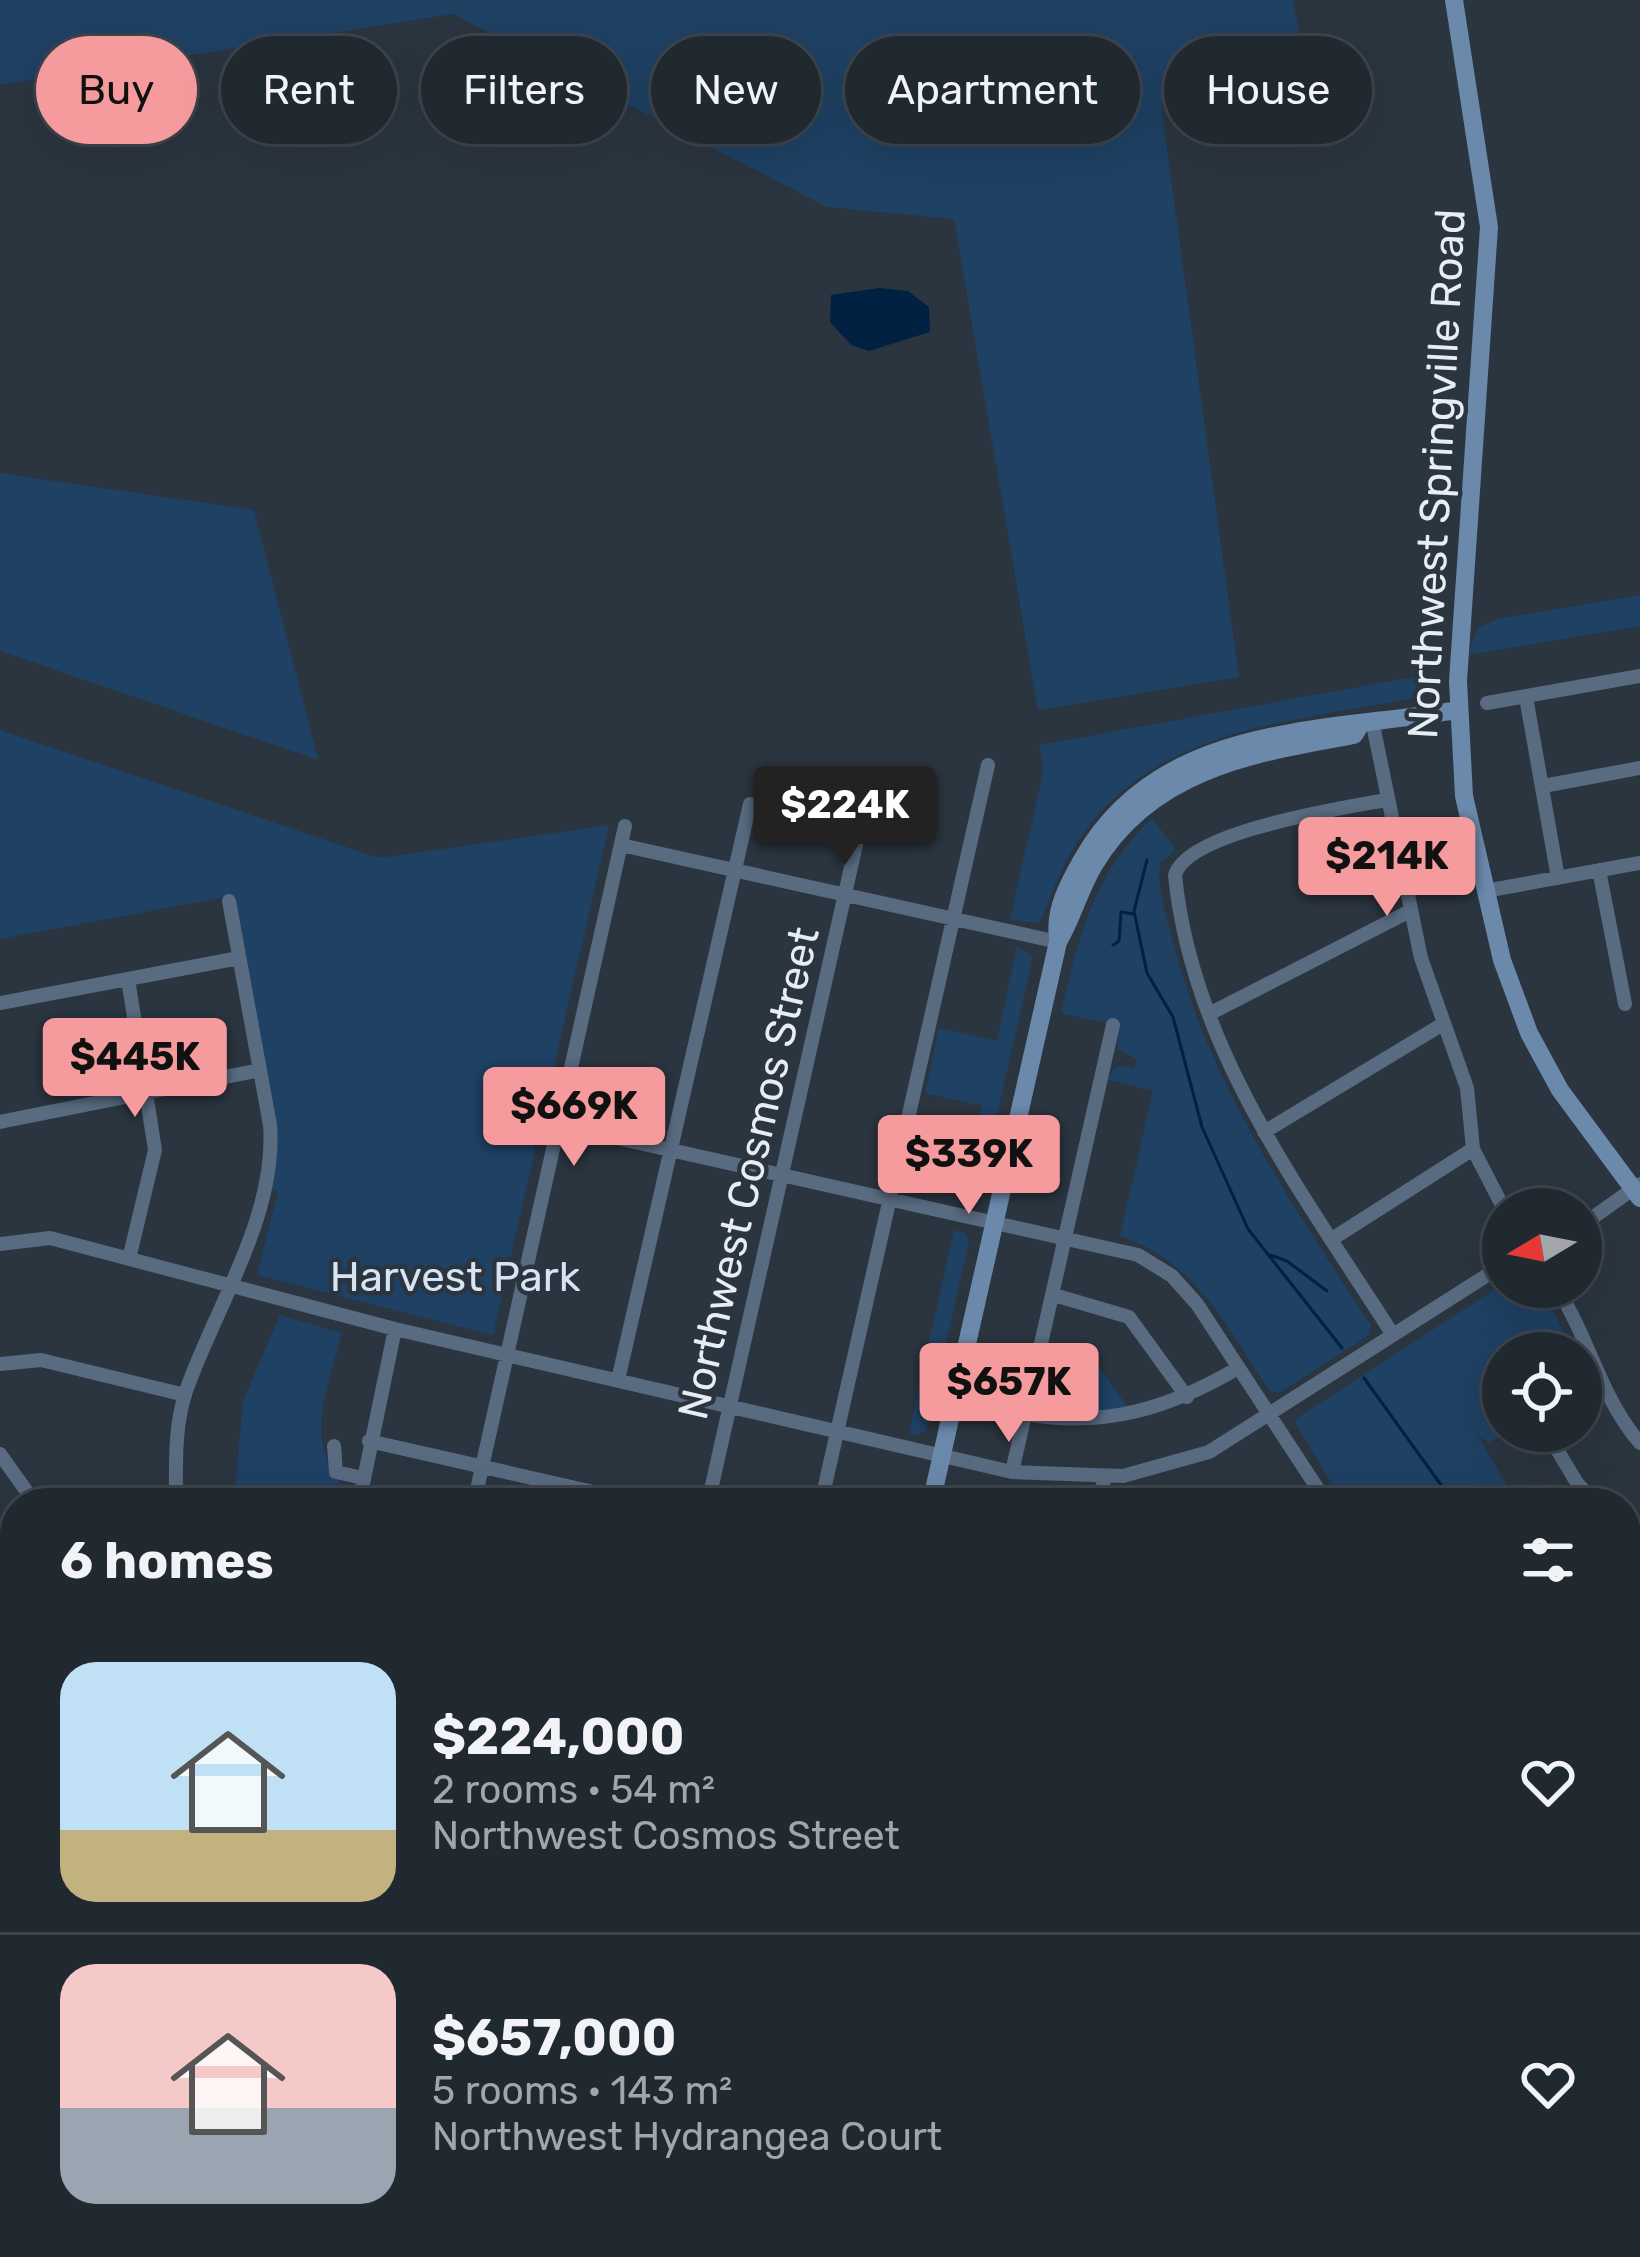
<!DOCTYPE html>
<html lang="en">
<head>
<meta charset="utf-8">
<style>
  :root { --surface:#202830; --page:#2d343c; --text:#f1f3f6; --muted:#a2a6ab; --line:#3d444c; --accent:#f59b9d }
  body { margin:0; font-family:Rubik,sans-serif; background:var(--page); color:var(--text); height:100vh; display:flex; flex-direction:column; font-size:45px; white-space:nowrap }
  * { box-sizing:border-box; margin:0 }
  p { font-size:39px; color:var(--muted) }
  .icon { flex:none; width:66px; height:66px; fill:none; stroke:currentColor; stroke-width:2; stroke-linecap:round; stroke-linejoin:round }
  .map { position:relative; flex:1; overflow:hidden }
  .drawer { position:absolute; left:0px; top:1488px; width:1641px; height:771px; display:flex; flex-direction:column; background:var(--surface); border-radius:48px 48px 0 0; box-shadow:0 12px 48px #0002,0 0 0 3px var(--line) }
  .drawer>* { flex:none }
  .top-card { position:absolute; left:36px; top:36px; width:1569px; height:108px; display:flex; gap:24px }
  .needle { width:78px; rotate:260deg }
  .controls { position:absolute; left:1482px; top:1188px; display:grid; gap:24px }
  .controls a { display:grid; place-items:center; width:120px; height:120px; border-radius:50%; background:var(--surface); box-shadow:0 12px 48px #0002,0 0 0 3px var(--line); font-size:60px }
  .price { position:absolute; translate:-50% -102px; padding:0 27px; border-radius:12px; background:var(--accent); color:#111; font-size:39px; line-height:78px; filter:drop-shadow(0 3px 6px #0008) }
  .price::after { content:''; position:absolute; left:50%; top:72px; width:36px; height:27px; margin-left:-18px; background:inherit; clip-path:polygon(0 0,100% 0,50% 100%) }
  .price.current { background:#222; color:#fff }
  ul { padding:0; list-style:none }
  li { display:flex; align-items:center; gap:36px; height:300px; padding:0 60px }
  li+li { border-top:3px solid var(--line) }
  li span { display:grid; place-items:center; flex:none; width:336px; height:240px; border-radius:36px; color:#555 }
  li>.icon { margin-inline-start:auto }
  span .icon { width:144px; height:144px; fill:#fffc; stroke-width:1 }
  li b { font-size:51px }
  h2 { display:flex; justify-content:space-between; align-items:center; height:144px; padding:0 60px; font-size:51px }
  .tag { padding:0 42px; border-radius:54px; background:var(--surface); box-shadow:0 12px 48px #0002,0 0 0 3px var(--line); font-size:42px; line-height:108px }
  .tag.current { background:var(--accent); color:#111 }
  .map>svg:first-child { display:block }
  .green { fill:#1f4164 }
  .water { fill:#002141 }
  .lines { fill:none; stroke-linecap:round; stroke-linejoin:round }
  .stream { stroke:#002141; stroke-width:3 }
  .street { stroke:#586b80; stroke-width:14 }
  .secondary { stroke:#6b89ab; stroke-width:18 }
  .labels { text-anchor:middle; stroke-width:9; stroke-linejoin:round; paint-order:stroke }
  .street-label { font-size:42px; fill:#e7edf4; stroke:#2b3540 }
  .park-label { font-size:42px; fill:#d7e4f3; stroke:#2b3540 }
</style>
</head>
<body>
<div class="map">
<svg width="1640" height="2257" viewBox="0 0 1640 2257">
  <rect width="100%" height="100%" fill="#2b3540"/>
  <path class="green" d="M0,0H1293L1302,50L1191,73L1161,105L1239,677L1038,710L954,219L827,207L453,14L0,85Z
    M0,473L254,510L318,760L0,651Z
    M1640,595V626L1468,655L1478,628L1498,619Z
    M1436,673L1430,694C1298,725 1154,719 1073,849C1059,872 1051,898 1039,923L1010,920L1044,768L1039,745Z
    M0,730L379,858L609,825L493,1335L257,1275L278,1191L263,1188L270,1152L226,897L0,939Z
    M1152,818L1176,850L1161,862C1155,883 1166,913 1171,934C1207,1082 1290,1200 1371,1326L1369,1335L1279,1393L1269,1390C1227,1327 1196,1261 1120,1236L1153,1091L1106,1079L1118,1066L1134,1068L1137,1059L1118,1050V1026L1061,1013C1078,937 1094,874 1152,818Z
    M1017,946L1033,957L978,1198L961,1201L982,1106L925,1093L939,1028L997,1041Z
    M954,1230L966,1234L969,1242L926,1431L917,1435L909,1433Z
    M1503,1284L1539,1287L1576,1353H1503V1431H1508L1489,1443L1478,1436L1517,1503H1343L1294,1420Z
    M280,1315L342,1333C328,1387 302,1440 344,1487L341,1503H234L243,1401Z
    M1045,1350L1096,1362L1131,1412L1108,1416L1034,1409Z
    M1626,1684L1640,1708V1951L1626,1955Z
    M15,1893V2244H49L52,2257H0V1894Z
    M480,2244H637L639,2257H496L480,2251Z
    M651,2244H876L878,2257H653Z
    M1305,2244H1504L1506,2257H1307Z"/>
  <path class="water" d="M879,288L908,291L929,307L930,332L869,351L851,345L830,322L831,295Z"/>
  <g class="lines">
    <path class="stream" d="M1147,860L1134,911L1147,973L1173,1017L1202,1127L1248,1229L1342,1348
      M1113,945L1119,941L1121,912L1134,914
      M1270,1255L1287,1261L1327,1291
      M1364,1378L1454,1503
      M1629,1664L1640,1673
      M1640,1664V1668
      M1626,1830L1640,1900"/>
    <path class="street" d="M1526,697L1558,878
      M1487,703L1640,676
      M1373,725L1421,958L1467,1088L1473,1149L1504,1209
      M1543,786L1640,768
      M1386,800C1344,808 1188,831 1175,875C1192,1049 1302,1192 1393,1335
      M621,845L1058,942
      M1599,870L1625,1004
      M1485,891L1640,863
      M128,979L155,1150L129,1259
      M0,1003L239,958
      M1209,1014L1410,911
      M0,1122L260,1070
      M559,1125L1138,1255L1172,1276L1197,1304L1327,1503
      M1264,1132L1443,1024
      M1581,1226L1640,1184
      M1332,1239L1473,1149
      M0,1244L50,1238L395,1329L1012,1472L1123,1476L1209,1452L1503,1265
      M1556,1287C1589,1337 1600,1397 1640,1443
      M1054,1295L1129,1317L1187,1397
      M0,1364L41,1360L185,1395
      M618,1380L750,804
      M1581,1392L1601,1383
      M1026,1414C1106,1428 1170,1408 1238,1368
      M1546,1431L1577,1483L1596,1503
      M369,1441L642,1503
      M334,1446L336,1472L363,1478
      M0,1454L35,1503
      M1012,1472L1113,1025
      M1102,1478L1107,1503
      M176,1503C176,1466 174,1427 186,1391C215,1308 277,1216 270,1125L229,901
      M359,1503L395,1329
      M474,1503L625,826
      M708,1503L869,787
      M821,1503L988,765
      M1626,1562L1640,1593
      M15,1652L6,1678L15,1750
      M1626,2057L1640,2059
      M1626,2212L1629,2227L1640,2239
      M234,2244L235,2257
      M1242,2244L1244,2257
      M1515,2244L1517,2257
      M1572,2244L1579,2257"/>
    <path class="secondary" d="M1454,0L1489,227L1458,681L1464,796L1502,960L1529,1033L1560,1090L1640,1198
      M1058,937C1054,910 1069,883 1082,860C1159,722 1325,733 1457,710
      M931,1503L1058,942C1073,917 1079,890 1094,865C1151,769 1253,753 1354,735L1359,727
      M269,2257C313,2250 386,2229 425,2257
      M1204,2257L1230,2244"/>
  </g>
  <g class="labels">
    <g class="street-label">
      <text transform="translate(1436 474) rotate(-87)" y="15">Northwest Springville Road</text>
      <text transform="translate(748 1173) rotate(-77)" y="15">Northwest Cosmos Street</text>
    </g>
    <g class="park-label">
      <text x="455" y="1291">Harvest Park</text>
    </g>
  </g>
</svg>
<div class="controls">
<a><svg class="needle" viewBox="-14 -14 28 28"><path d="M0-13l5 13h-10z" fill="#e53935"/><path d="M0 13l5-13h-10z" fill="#a2a6ab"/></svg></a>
<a><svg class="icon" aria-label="locate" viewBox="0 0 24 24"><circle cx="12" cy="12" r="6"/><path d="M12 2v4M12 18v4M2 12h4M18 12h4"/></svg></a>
</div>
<b class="price current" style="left:845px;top:868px">$224K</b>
<b class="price" style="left:1387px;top:919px">$214K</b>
<b class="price" style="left:135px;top:1120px">$445K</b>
<b class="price" style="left:574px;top:1169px">$669K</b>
<b class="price" style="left:969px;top:1217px">$339K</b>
<b class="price" style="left:1009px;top:1445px">$657K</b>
<div class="top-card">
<a class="tag current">Buy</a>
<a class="tag">Rent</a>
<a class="tag">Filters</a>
<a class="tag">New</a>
<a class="tag">Apartment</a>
<a class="tag">House</a>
</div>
<section class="drawer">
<h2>6 homes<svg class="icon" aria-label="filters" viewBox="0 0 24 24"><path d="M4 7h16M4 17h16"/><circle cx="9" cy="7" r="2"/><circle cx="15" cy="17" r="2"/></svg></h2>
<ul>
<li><span style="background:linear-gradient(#bfe0f5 70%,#c2b280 0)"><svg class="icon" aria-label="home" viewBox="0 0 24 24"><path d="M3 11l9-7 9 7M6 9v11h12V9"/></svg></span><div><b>$224,000</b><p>2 rooms · 54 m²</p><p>Northwest Cosmos Street</p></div><svg class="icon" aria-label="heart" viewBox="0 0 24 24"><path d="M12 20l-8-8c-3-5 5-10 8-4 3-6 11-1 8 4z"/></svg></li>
<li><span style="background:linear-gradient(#f6c9c9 60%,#9aa5b1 0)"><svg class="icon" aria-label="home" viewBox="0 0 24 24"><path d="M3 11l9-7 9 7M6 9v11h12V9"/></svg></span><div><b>$657,000</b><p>5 rooms · 143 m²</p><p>Northwest Hydrangea Court</p></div><svg class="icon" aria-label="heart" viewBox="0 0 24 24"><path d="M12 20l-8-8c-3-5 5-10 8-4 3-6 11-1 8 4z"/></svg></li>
</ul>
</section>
</div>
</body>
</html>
